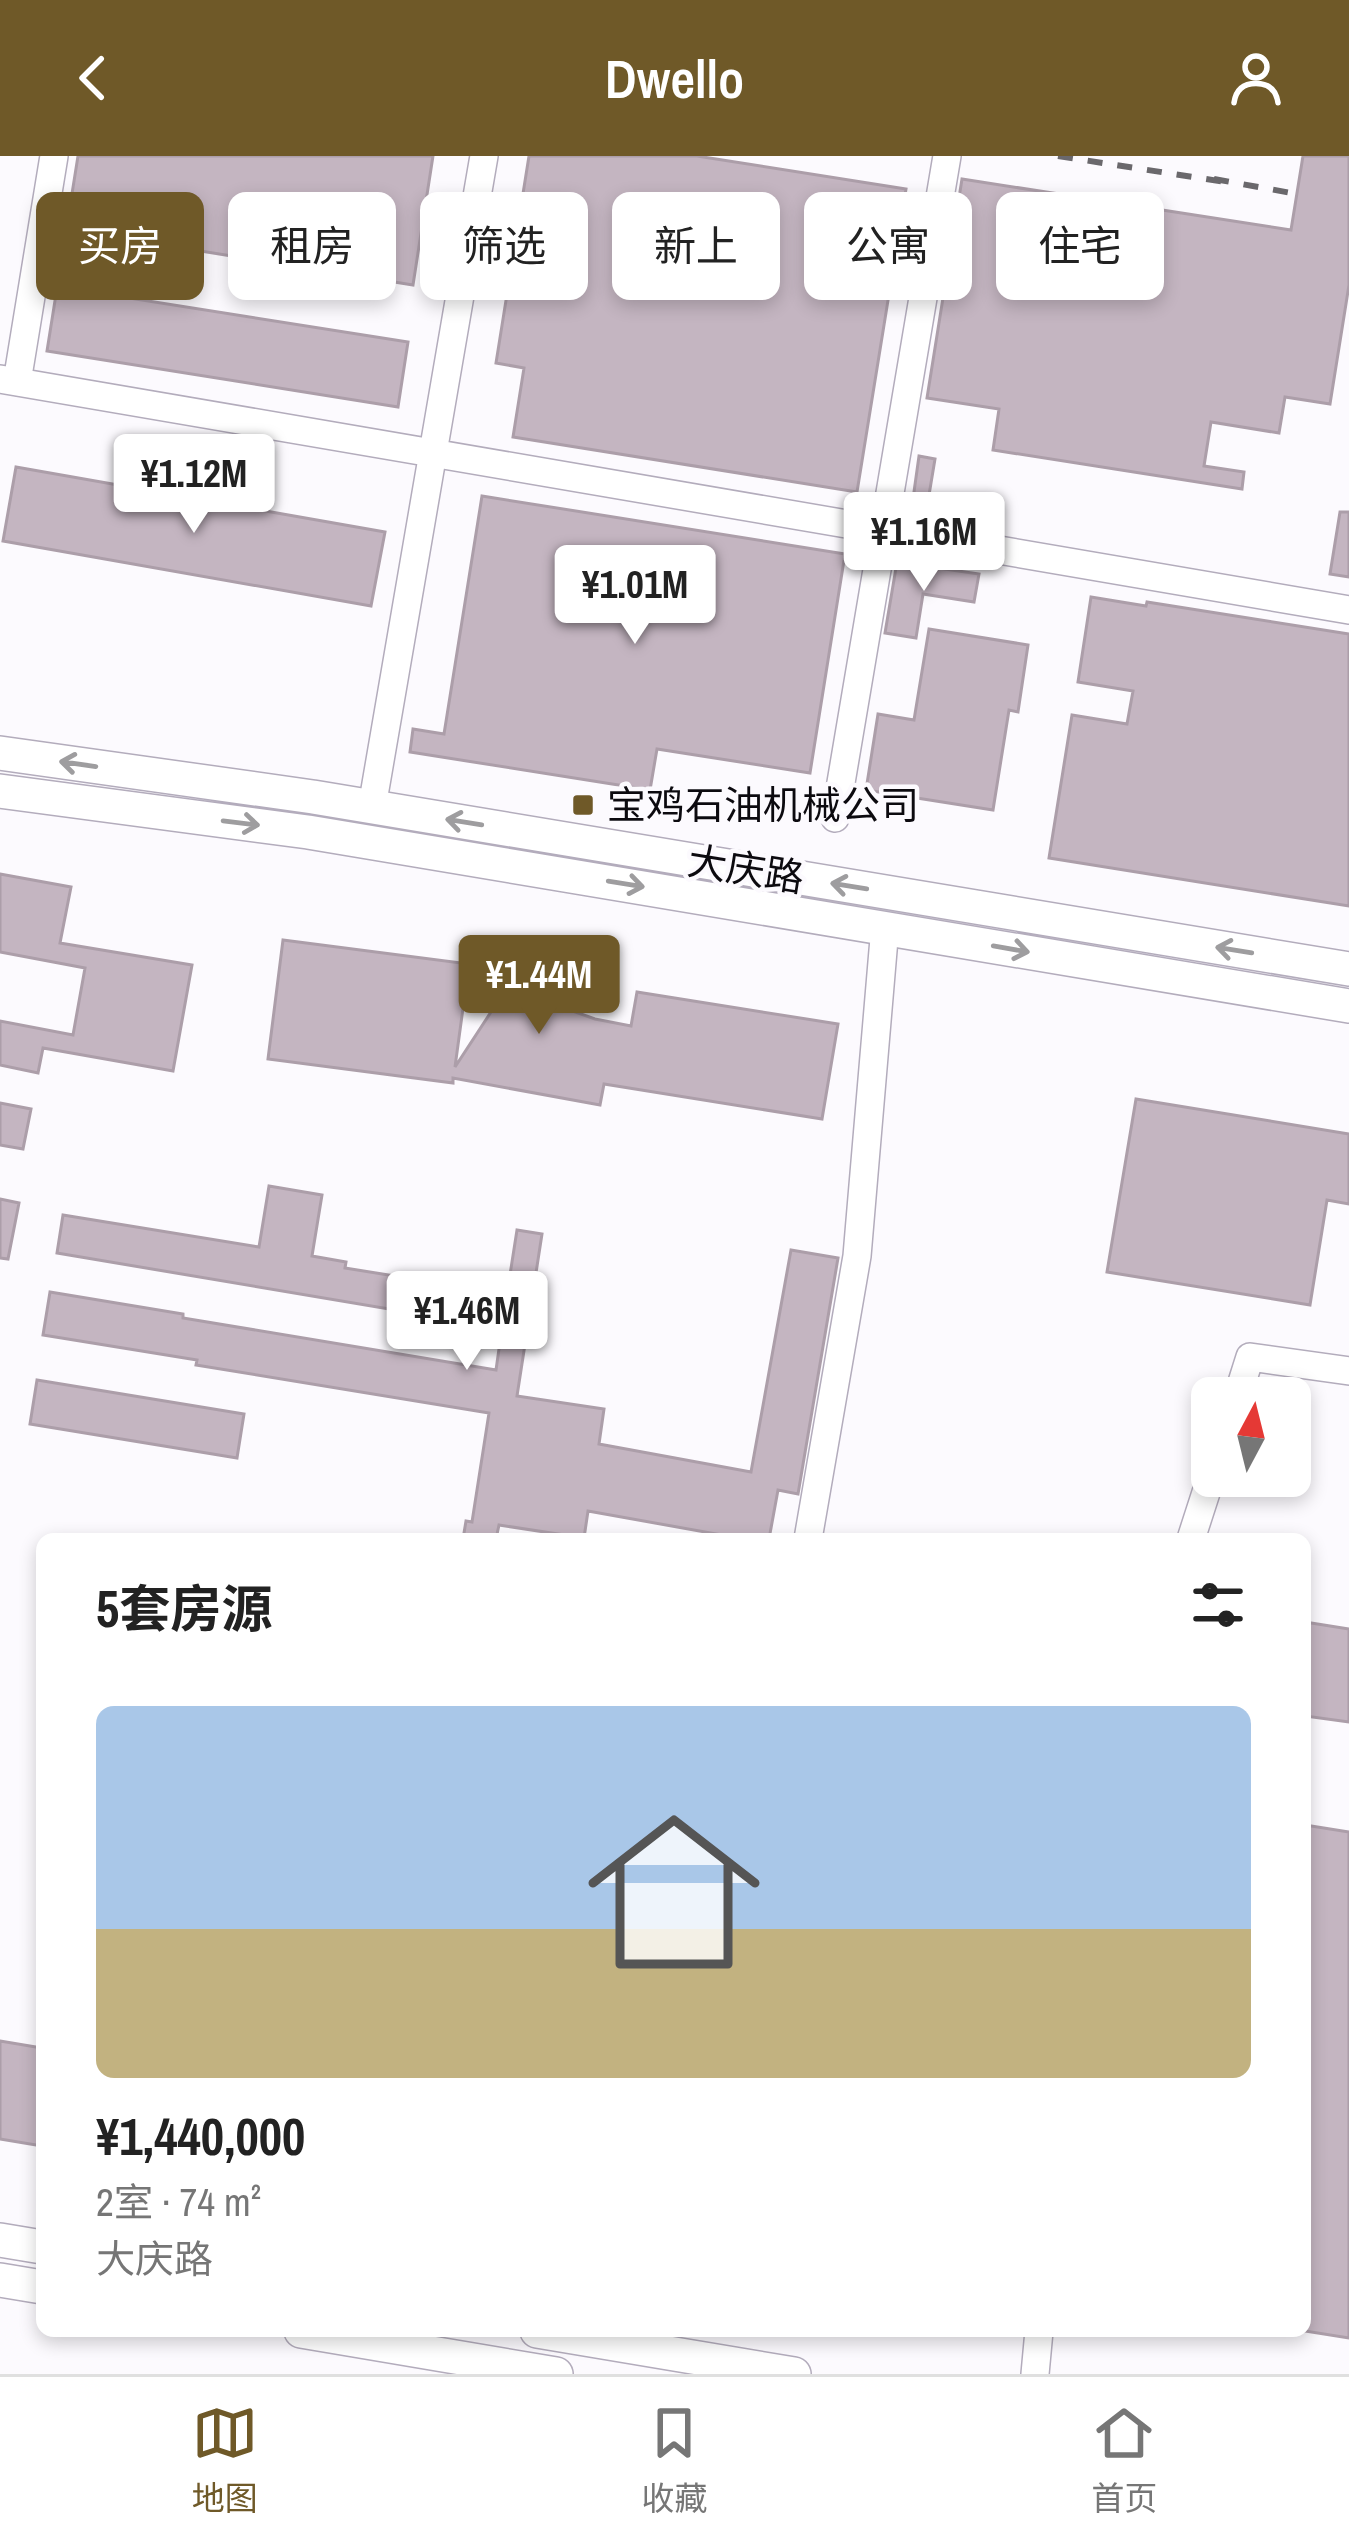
<!DOCTYPE html>
<html lang="zh">
<head>
<meta charset="utf-8">
<style>
  :root { --surface:#fff; --page:#f2f2f2; --text:#222; --muted:#767676; --line:#e0e0e0; --accent:#6f5928 }
  body { margin:0; font-family:"Archivo Narrow","Noto Sans SC",sans-serif; background:var(--page); color:var(--text); height:100vh; display:flex; flex-direction:column; font-size:45px; white-space:nowrap }
  * { box-sizing:border-box; margin:0 }
  p { font-size:39px; color:var(--muted) }
  .icon { flex:none; width:66px; height:66px; fill:none; stroke:currentColor; stroke-width:2; stroke-linecap:round; stroke-linejoin:round }
  .map { position:relative; flex:1; overflow:hidden }
  .drawer { position:absolute; left:36px; top:1377px; width:1275px; height:804px; display:flex; flex-direction:column; background:var(--surface); border-radius:18px; box-shadow:0 6px 18px #0003 }
  .drawer>* { flex:none }
  .guide { position:absolute; left:36px; top:36px; width:1278px; height:108px; display:flex; gap:24px }
  .needle { width:78px; rotate:7deg }
  .fabs { position:absolute; left:1191px; top:1221px; display:grid; gap:24px }
  .fabs a { display:grid; place-items:center; width:120px; height:120px; border-radius:18px; background:var(--surface); box-shadow:0 6px 18px #0003; font-size:60px }
  .price { position:absolute; translate:-50% -102px; padding:0 27px; border-radius:12px; background:#fff; color:#222; font-size:39px; line-height:78px; filter:drop-shadow(0 3px 6px #0008) }
  .price::after { content:''; position:absolute; left:50%; top:72px; width:36px; height:27px; margin-left:-18px; background:inherit; clip-path:polygon(0 0,100% 0,50% 100%) }
  .price.on { background:var(--accent); color:#fff }
  ul { padding:0; list-style:none }
  li { display:grid; align-content:center; gap:24px; height:636px; padding:0 60px }
  li+li { border-top:3px solid var(--line) }
  li span { display:grid; place-items:center; height:372px; border-radius:18px; color:#555 }
  li>.icon { margin-inline-start:auto }
  span .icon { width:216px; height:216px; fill:#fffc; stroke-width:1 }
  li b { font-size:51px }
  h2 { display:flex; justify-content:space-between; align-items:center; height:144px; padding:0 60px; font-size:51px }
  .pill { padding:0 42px; border-radius:18px; background:var(--surface); box-shadow:0 6px 18px #0003; font-size:42px; line-height:108px }
  .pill.on { background:var(--accent); color:#fff }
  header { display:flex; justify-content:space-between; align-items:center; height:156px; padding:0 60px; background:var(--accent); color:#fff; font-size:54px; font-weight:600 }
  .menu { display:flex; justify-content:space-around; align-items:center; height:168px; border-top:3px solid var(--line); background:var(--surface); font-size:33px; color:var(--muted) }
  .menu a { display:grid; justify-items:center; gap:6px }
  .menu .on { color:var(--accent) }
  .map>svg:first-child { display:block }
  .building { fill:#c4b5c1; stroke:#ac9ea9; stroke-width:3 }
  .lines { fill:none; stroke-linecap:round; stroke-linejoin:round }
  .minor-casing { stroke:#b3acbc; stroke-width:30 }
  .major-casing { stroke:#b3acbc; stroke-width:36 }
  .minor { stroke:#fff; stroke-width:27 }
  .major { stroke:#fff; stroke-width:33 }
  .rail { stroke:#6a686c; stroke-width:6; stroke-dasharray:15 15; stroke-linecap:butt }
  .oneway { stroke:#9e9d9f }
  .poi-dot { fill:#6f5928; stroke:#fcfafe; stroke-width:4.5 }
  .labels { text-anchor:middle; stroke-width:9; stroke-linejoin:round; paint-order:stroke }
  .poi-label { font-size:39px; fill:#0c0a0f; stroke:#fcfafe; text-anchor:start }
  .street-label { font-size:39px; fill:#0c0a0f; stroke:#fcfafe }
</style>
</head>
<body>
<header><svg class="icon" aria-label="back" viewBox="0 0 24 24"><path d="M15 5l-7 7 7 7"/></svg>Dwello<svg class="icon" aria-label="person" viewBox="0 0 24 24"><circle cx="12" cy="8" r="4"/><path d="M4 21q1-7 8-7t8 7"/></svg></header>
<div class="map">
<svg width="1349" height="2218" viewBox="0 0 1349 2218">
  <rect width="100%" height="100%" fill="#fcfafe"/>
  <path class="building" d="M78,0H433L413,129L113,81L104,138L408,186L398,251L47,195Z
    M529,0H697L906,33L857,336L513,281L524,212L496,207Z
    M1303,0H1349V129L1330,248L1285,241L1279,277L1211,266L1204,310L1244,316L1242,333L993,294L999,253L927,242L962,23L1291,74Z
    M919,300L935,303L928,345L913,343Z
    M16,311L385,376L371,450L3,385Z
    M482,340L845,398L810,617L657,593L650,634L410,596L413,573L444,578Z
    M1340,356H1349V421L1330,418Z
    M897,406L979,418L974,446L923,438L916,482L885,477Z
    M1091,441L1146,450L1147,446L1349,478V750L1049,702L1072,559L1127,568L1133,535L1078,526Z
    M929,473L1028,489L1018,556L1009,554L993,654L866,634L878,558L914,564Z
    M0,718L71,731L60,787L192,809L173,915L43,892L38,917L0,909V865L73,879L85,812L0,796Z
    M283,784L469,808L455,911L491,856L520,841L536,842L595,863L631,870L637,836L838,868L822,963L604,928L600,949L453,922V927L268,903Z
    M1136,943L1349,978V1048L1327,1044L1310,1149L1107,1116Z
    M0,947L31,953L23,993L0,989Z
    M269,1030L322,1039L312,1100L346,1106L345,1112L507,1138L517,1074L542,1078L517,1240L604,1253L599,1288L751,1316L791,1094L838,1102L798,1338L778,1334L769,1383H744L588,1355L584,1382L499,1369L496,1383H463L466,1365L472,1366L489,1257L196,1209L197,1204L43,1179L50,1136L183,1158V1162L496,1214L502,1172L57,1097L63,1059L259,1091Z
    M0,1043L19,1047L8,1103L0,1102Z
    M37,1224L244,1258L237,1302L30,1268Z
    M1305,1466L1349,1473V1566L1305,1560Z
    M1305,1669L1349,1676V2182L1305,2175Z
    M0,1885L42,1892V1990L0,1983Z"/>
  <g class="lines">
    <defs>
      <path id="minor" d="M0,223L1349,454
        M17,226L54,0
        M372,651L484,0
        M835,662L947,0
        M1237,1242L1250,1201L1349,1215
        M808,1383L857,1100L885,771
        M1191,1383L1212,1318
        M1035,2218L1039,2175"/>
      <path id="major" d="M0,597L313,641L1349,813
        M0,635L308,676L1349,850
        M0,2084L42,2091
        M0,2124L42,2131
        M301,2175L556,2218
        M537,2175L794,2218"/>
    </defs>
    <use href="#minor" class="minor-casing"/>
    <use href="#major" class="major-casing"/>
    <use href="#minor" class="minor"/>
    <use href="#major" class="major"/>
    <path class="rail" d="M1058,0L1225,26
      M1214,23L1297,38"/>
  </g>
  <defs><path id="oneway-shaft" d="M-6 0H5M1.5-3L5.5 0L1.5 3" fill="none" stroke-width="1.6" stroke-linecap="round" stroke-linejoin="round" transform="scale(3)"/></defs>
  <g class="oneway">
    <use href="#oneway-shaft" transform="translate(78 608) rotate(-172)"/>
    <use href="#oneway-shaft" transform="translate(464 666) rotate(-171)"/>
    <use href="#oneway-shaft" transform="translate(241 667) rotate(7)"/>
    <use href="#oneway-shaft" transform="translate(626 728) rotate(9)"/>
    <use href="#oneway-shaft" transform="translate(849 730) rotate(-171)"/>
    <use href="#oneway-shaft" transform="translate(1011 793) rotate(10)"/>
    <use href="#oneway-shaft" transform="translate(1234 794) rotate(-171)"/>
  </g>
  <rect class="poi-dot" x="571" y="637" width="24" height="24" rx="6"/>
  <g class="labels">
    <g class="poi-label">
      <text x="607" y="663">宝鸡石油机械公司</text>
    </g>
    <g class="street-label">
      <text transform="translate(746 713) rotate(9)" y="14">大庆路</text>
    </g>
  </g>
</svg>
<div class="fabs">
<a><svg class="needle" viewBox="-14 -14 28 28"><path d="M0-13l5 13h-10z" fill="#e53935"/><path d="M0 13l5-13h-10z" fill="#767676"/></svg></a>
</div>
<b class="price" style="left:194px;top:380px">¥1.12M</b>
<b class="price" style="left:924px;top:438px">¥1.16M</b>
<b class="price" style="left:635px;top:491px">¥1.01M</b>
<b class="price on" style="left:539px;top:881px">¥1.44M</b>
<b class="price" style="left:467px;top:1217px">¥1.46M</b>
<div class="guide">
<a class="pill on">买房</a>
<a class="pill">租房</a>
<a class="pill">筛选</a>
<a class="pill">新上</a>
<a class="pill">公寓</a>
<a class="pill">住宅</a>
</div>
<section class="drawer">
<h2>5套房源<svg class="icon" aria-label="filters" viewBox="0 0 24 24"><path d="M4 7h16M4 17h16"/><circle cx="9" cy="7" r="2"/><circle cx="15" cy="17" r="2"/></svg></h2>
<ul>
<li><span style="background:linear-gradient(#a9c7e8 60%,#c2b280 0)"><svg class="icon" aria-label="home" viewBox="0 0 24 24"><path d="M3 11l9-7 9 7M6 9v11h12V9"/></svg></span><div><b>¥1,440,000</b><p>2室 · 74 m²</p><p>大庆路</p></div></li>
</ul>
</section>
</div>
<nav class="menu">
<a class="on"><svg class="icon" aria-label="map" viewBox="0 0 24 24"><path d="M3 6l6-2 6 2 6-2v14l-6 2-6-2-6 2zM9 4v14M15 6v14"/></svg>地图</a>
<a><svg class="icon" aria-label="saved" viewBox="0 0 24 24"><path d="M7 4h10v16l-5-4-5 4z"/></svg>收藏</a>
<a><svg class="icon" aria-label="home" viewBox="0 0 24 24"><path d="M3 11l9-7 9 7M6 9v11h12V9"/></svg>首页</a>
</nav>
</body>
</html>
